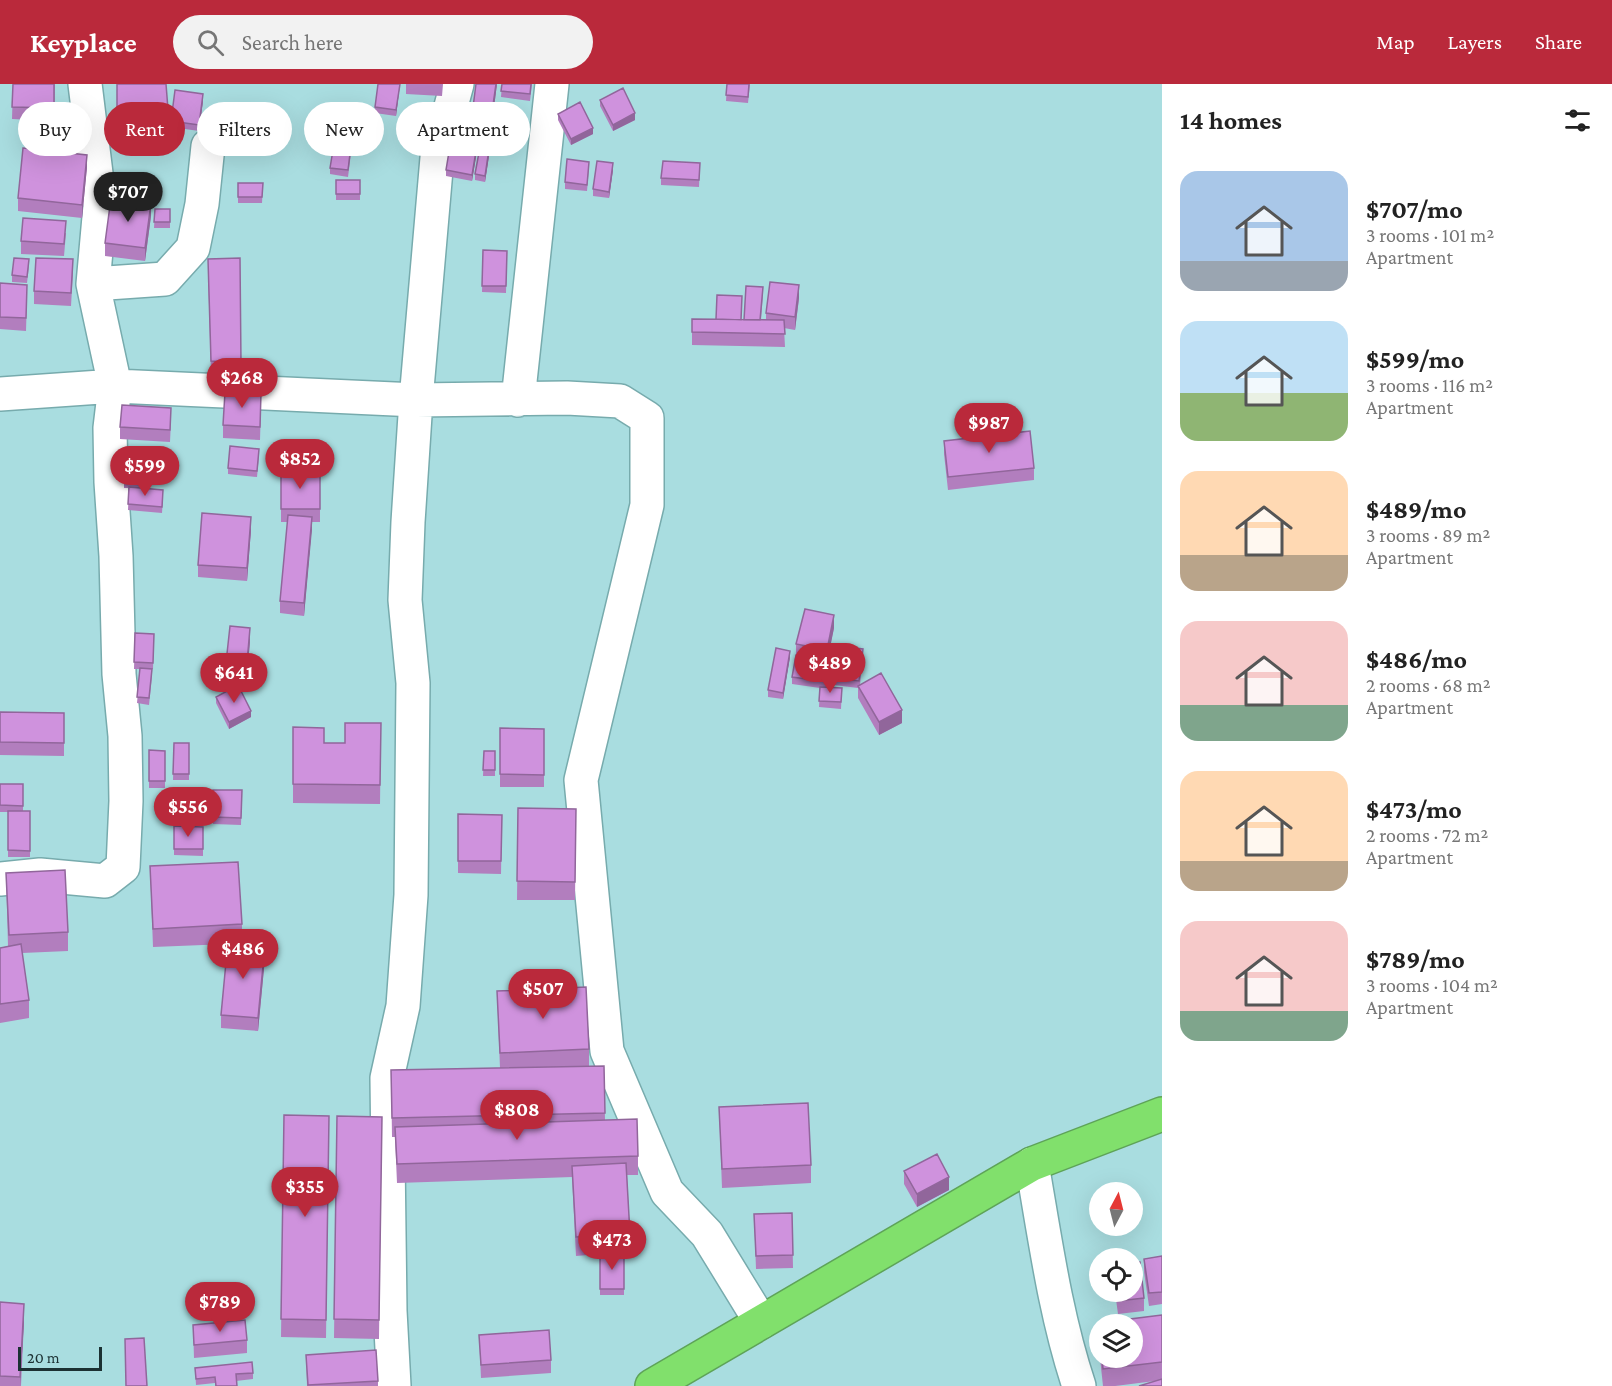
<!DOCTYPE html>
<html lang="en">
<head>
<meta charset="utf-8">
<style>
  :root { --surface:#fff; --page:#f2f2f2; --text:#222; --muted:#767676; --accent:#ba293b }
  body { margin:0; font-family:"Crimson Pro",serif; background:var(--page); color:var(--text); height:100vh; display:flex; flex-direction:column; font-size:22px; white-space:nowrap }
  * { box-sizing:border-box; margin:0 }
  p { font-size:20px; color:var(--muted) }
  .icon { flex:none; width:33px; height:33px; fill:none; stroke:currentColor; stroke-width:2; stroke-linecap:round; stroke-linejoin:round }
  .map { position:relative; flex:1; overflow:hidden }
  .details { display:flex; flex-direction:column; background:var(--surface); width:450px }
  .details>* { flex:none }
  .banner { position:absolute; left:18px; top:18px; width:570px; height:54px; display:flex; gap:12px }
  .needle { width:39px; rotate:7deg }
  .buttons { position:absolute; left:1089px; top:1098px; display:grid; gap:12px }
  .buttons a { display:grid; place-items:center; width:54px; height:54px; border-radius:50%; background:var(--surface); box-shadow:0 6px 24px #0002; font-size:30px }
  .scale { position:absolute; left:18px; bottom:15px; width:84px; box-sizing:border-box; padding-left:6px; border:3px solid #1c3133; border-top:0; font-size:16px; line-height:21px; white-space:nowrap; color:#1c3133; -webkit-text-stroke:4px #a9dde0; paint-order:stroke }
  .price { position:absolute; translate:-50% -51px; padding:0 14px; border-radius:21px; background:var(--accent); color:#fff; font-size:20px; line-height:39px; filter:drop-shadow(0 2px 3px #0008) }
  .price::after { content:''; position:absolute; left:50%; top:36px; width:18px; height:14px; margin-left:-9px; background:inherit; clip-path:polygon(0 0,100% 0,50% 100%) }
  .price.selected { background:#222; color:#fff }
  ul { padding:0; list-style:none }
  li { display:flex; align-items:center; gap:18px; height:150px; padding:0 18px }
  li span { display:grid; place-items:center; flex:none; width:168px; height:120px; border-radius:18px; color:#555 }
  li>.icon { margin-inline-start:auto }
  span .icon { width:72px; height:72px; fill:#fffc; stroke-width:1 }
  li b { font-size:26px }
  h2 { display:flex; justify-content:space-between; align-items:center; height:72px; padding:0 18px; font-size:26px }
  .tag { padding:0 21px; border-radius:27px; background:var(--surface); box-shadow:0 6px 24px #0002; font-size:21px; line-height:54px }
  .tag.selected { background:var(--accent); color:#fff }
  header { display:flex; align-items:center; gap:36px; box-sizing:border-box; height:84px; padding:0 30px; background:var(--accent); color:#fff }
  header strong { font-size:28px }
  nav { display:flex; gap:33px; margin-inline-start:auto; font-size:21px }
  .search { width:420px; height:54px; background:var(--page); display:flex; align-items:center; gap:15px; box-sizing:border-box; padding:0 21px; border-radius:33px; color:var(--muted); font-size:22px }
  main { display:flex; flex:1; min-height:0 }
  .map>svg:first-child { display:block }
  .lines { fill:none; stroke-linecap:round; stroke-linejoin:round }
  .street-casing { stroke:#77abad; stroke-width:36 }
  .highway-casing { stroke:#5ea358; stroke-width:36 }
  .street { stroke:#fff; stroke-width:33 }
  .highway { stroke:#81e06c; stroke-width:33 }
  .wall { fill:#b27ebe }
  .shaded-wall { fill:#91669b }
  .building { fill:#cf92dd; stroke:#91669b; stroke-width:1.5 }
</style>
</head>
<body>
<header>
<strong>Keyplace</strong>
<div class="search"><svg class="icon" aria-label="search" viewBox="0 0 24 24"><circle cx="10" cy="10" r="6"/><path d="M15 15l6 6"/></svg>Search here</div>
<nav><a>Map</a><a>Layers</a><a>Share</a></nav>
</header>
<main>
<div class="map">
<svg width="1162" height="1302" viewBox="0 0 1162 1302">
  <rect width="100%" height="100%" fill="#a9dde0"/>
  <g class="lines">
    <defs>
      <path id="street" d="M93,200L165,195L193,164L202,120L208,62
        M0,310L115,302L416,316L567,314L620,317L647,334V421L581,696L607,967L667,1108L707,1150L761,1238
        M518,316L552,0
        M0,795L40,791L105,797L123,783L126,717L125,652L119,590L116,472L111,398L110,344L115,302L93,200L100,122L85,0
        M1032,1080C1045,1154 1055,1230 1079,1302
        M394,1302L390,1227L387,994L403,922L411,811L413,599L405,516L408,438L416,316L437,74L457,0"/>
      <path id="highway" d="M652,1302L1032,1080L1162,1030"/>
    </defs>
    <use href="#street" class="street-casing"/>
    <use href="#highway" class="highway-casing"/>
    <use href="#street" class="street"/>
    <use href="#highway" class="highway"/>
  </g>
  <path class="wall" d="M13,0H55L54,37L12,35Z
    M117,0L169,38V51L117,59Z
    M400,0L396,32L375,29V23Z
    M406,0H443L442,12L406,10Z
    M497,0L490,54L471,52V39Z
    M502,0H532L530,17L501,13Z
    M727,0H750L748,19L726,17Z
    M600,16L635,36L613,47L600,22Z
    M203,17L199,47L171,43V37Z
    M558,30L593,50L571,61L558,36Z
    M477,67L472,97L446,92V86Z
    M351,69L348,93L330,90V84Z
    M489,72L485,98L475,96V90Z
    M700,79L699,103L661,101V94Z
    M87,83L82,134L18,127V114Z
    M589,84L587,107L565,105V98Z
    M613,86L609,114L593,112V105Z
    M336,96H360V116H336Z
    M238,99H263L262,119H238Z
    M155,125H170V144H154Z
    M151,132L145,177L105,172V159Z
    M66,149L64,172L21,170V157Z
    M483,166L507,167L506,209L482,208Z
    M240,174L241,292L211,290L208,187Z
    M29,182L27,199L12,198V191Z
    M73,188L71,222L34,220V207Z
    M0,199L27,213L26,247L0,245Z
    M763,210L761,236H766V229L799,214L795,246L784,244L785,263L692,261V235L744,236Z
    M261,322L260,356L223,354V341Z
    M171,337L170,358L120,355V343Z
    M944,357L1034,384V396L948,406L944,370Z
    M259,372L257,393L228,390V384Z
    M124,382H149L150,404H137L163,413L162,429L128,426L129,404H124Z
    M281,386H320V438H312L304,532L280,529V517L288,438H281Z
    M251,446L247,497L198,493V481Z
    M834,544L827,576L831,582L828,603L842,604L841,625L819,623L820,604L792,600V593L796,571V560Z
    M135,549L154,550L153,585H151L152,592L149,621L137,619L140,585H134Z
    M250,557L246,603L238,602L251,633L229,645L216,619V613L237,602L225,601V588Z
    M863,571L860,601L902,639L879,651L858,614V604L834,601V594Z
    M790,573L783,615L768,613V606Z
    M0,628L64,629V672L0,671Z
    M381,639L380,720L293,719V643L324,659H345Z
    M500,644L544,645V703H500Z
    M174,659H189V696H173Z
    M149,666L165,667V704H149Z
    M484,667H495V692H483Z
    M0,700H23V727H30V773H8V728H0Z
    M213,706H242L241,741L213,740Z
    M518,724L576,725L575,816H517Z
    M458,730L502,731L501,790L458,789Z
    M174,742L203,743V772L174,771Z
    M150,782L242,840V859L265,874L258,947L221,944V931L228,860L153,863Z
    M6,789L68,848V867L22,869L29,916V934L0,939V864L8,862Z
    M497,907L589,965V982H604L605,1036L638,1072V1091H627L630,1150V1169H623H624V1211H600V1170L576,1172L572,1093L397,1099L395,1053H392L391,986L500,984Z
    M719,1023L811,1081V1099L722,1104Z
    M284,1031L329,1032L326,1254L281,1253Z
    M337,1032L382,1033L379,1255L334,1254Z
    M904,1087L949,1106L917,1123L904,1100Z
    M792,1129L793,1184L756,1185L754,1130Z
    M1162,1172V1220L1149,1222L1144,1188V1175Z
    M1115,1208H1132L1144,1214V1227L1118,1230Z
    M0,1218L24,1238L21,1302H0Z
    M1162,1231V1302L1155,1297L1115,1302H1103L1100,1274H1132L1100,1240V1272L1098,1257V1239Z
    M193,1241L247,1256V1269L194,1274Z
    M479,1251L551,1276V1289L481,1294Z
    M306,1271L378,1297V1302H307Z
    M195,1284L253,1289V1295L236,1297L237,1302H215V1299L196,1301Z"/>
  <path class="shaded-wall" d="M400,0L396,32V26Z
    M496,0H497L490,54V42Z
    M203,10V17L199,47V41Z
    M635,29V36L613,47V41Z
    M593,44V50L571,61V55Z
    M477,61V67L472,97V91Z
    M489,65V72L485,98V92Z
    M87,71V83L82,134V121Z
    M613,79V86L609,114V108Z
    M151,119V132L145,177V164Z
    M799,201V214L795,246V233Z
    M251,433V446L247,497V484Z
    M312,433V446L304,532V519Z
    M834,531V544L827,579V566Z
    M250,544V557L246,603V590Z
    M790,567V573L783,615V609Z
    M902,626V639L879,651V638Z
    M251,627V633L229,645V638Z
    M265,861V874L258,947V934Z
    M949,1093V1106L917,1123V1110Z
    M24,1220V1238L20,1302V1293Z"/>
  <path class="building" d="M13,0H54V24L12,23Z
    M117,0H166L169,38L117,46Z
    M378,0H400L396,26L375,23Z
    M476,0H496L490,42L471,39Z
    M502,0H531L530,10L501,7Z
    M727,0H749L748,13L726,11Z
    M623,4L635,29L613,41L600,16Z
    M175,6L203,10L199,41L171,37Z
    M580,18L593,44L571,55L558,30Z
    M451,56L477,61L472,91L446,86Z
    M334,60L351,62L348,86L330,84Z
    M480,63L489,65L485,92L475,90Z
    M23,64L87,71L82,121L18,114Z
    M567,75L589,78L587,101L565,98Z
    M597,77L613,79L609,108L593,105Z
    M663,77L700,79L699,96L661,94Z
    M336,96H360V110H336Z
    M238,99H263L262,113H238Z
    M111,114L151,119L145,164L105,159Z
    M155,125H170V138H154Z
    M23,134L66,137L64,160L21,157Z
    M483,166L507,167L506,202H482Z
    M14,174L29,175L27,193L12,191Z
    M36,174L73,175L71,209L34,207Z
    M240,174L241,279L211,277L208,175Z
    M770,198L799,201L795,233L766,229Z
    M0,199L27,201L26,234L0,233Z
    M746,202L763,203L760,236H744Z
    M717,211L742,212L741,236L716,235Z
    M692,235L784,236L785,250L692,248Z
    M225,308L261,309L260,343L223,341Z
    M122,321L171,324L170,346L120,343Z
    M1030,347L1034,384L948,393L944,357Z
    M230,362L259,365L257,387L228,384Z
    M124,382H149L150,398L124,397Z
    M281,386H320V425H281Z
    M129,403L163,406L162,423L128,420Z
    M202,429L251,433L247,484L198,481Z
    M288,431L312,433L304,519L280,517Z
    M805,525L834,531L827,566L796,560Z
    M230,542L250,544L246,590L225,588Z
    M135,549L154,550L153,579L134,578Z
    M838,562L863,565L859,597L834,594Z
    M776,564L790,567L783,609L768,606Z
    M796,571L831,576L828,598L792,593Z
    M140,584L152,585L149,614L137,613Z
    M881,589L902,626L879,638L858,602Z
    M238,601L251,627L229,638L216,613Z
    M820,603L842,604L841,618L819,617Z
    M0,628L64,629V659L0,658Z
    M345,639H381L380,701L293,700V643L324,644V659H345Z
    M500,644L544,645V691L500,690Z
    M174,659H189V690H173Z
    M149,666L165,667V697H149Z
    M484,667H495V686H483Z
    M0,700H23V722L0,721Z
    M213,706H242L241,734L213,733Z
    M518,724L576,725L575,798L517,797Z
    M8,727H30V767L8,766Z
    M458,730L502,731L501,777H458Z
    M174,742L203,743V765H174Z
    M238,778L242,840L153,845L150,782Z
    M65,786L68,848L9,851L6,789Z
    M228,857L265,861L258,934L221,931Z
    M21,860L29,916L0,920V864Z
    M586,903L589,965L500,969L497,907Z
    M604,982L605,1029L392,1034L391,986Z
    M808,1019L811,1081L722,1085L719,1023Z
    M284,1031L329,1032L326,1236L281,1235Z
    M337,1032L382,1033L379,1236L334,1235Z
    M637,1035L638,1072L397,1080L395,1043Z
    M937,1070L949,1093L917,1110L904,1087Z
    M626,1079L630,1150L576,1153L572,1082Z
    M792,1129L793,1171L756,1172L754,1130Z
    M600,1169H624V1205H600Z
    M1162,1172V1208L1149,1209L1144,1175Z
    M1140,1178L1144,1214L1118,1217L1117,1208H1132V1179Z
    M0,1218L24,1220L20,1293L0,1292Z
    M1162,1231V1278L1103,1285L1102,1274H1132V1240H1100V1253L1098,1239Z
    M245,1236L247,1256L194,1261L193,1241Z
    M549,1246L551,1276L481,1281L479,1251Z
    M144,1254L147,1302H126L125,1255Z
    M376,1266L378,1297L308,1301L306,1271Z
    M252,1278L253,1289L236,1290L237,1302H216L215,1293L196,1295L195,1284Z
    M1162,1295V1302H1139Z"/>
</svg>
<div class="buttons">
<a><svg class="needle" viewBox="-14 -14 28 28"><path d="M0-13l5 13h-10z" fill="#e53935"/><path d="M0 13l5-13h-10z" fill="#767676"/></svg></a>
<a><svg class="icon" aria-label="locate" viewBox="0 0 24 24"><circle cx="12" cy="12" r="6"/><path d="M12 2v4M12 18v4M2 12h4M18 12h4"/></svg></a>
<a><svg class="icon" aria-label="layers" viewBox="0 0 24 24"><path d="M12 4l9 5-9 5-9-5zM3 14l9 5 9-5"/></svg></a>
</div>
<div class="scale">20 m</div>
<b class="price selected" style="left:128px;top:139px">$707</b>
<b class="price" style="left:242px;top:325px">$268</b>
<b class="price" style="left:989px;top:370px">$987</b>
<b class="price" style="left:300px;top:406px">$852</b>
<b class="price" style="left:145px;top:413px">$599</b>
<b class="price" style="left:830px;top:610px">$489</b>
<b class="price" style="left:234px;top:620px">$641</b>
<b class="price" style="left:188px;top:754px">$556</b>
<b class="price" style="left:243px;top:896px">$486</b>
<b class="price" style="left:543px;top:936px">$507</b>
<b class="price" style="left:517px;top:1057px">$808</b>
<b class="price" style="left:305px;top:1134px">$355</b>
<b class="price" style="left:612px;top:1187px">$473</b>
<b class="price" style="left:220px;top:1249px">$789</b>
<div class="banner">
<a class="tag">Buy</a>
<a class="tag selected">Rent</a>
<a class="tag">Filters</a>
<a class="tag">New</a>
<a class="tag">Apartment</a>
</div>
</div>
<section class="details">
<h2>14 homes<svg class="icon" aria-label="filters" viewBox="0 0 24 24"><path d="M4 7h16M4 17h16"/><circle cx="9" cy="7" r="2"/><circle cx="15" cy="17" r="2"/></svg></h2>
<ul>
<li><span style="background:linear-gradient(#a9c7e8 75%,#9aa5b1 0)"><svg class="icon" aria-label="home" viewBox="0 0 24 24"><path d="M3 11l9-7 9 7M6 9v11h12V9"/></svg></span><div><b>$707/mo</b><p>3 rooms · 101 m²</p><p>Apartment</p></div></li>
<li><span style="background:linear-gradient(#bfe0f5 60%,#8fb573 0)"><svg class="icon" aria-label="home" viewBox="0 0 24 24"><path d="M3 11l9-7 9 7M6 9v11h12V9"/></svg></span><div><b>$599/mo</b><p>3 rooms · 116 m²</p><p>Apartment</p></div></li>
<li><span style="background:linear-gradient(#ffd9b3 70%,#b9a48a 0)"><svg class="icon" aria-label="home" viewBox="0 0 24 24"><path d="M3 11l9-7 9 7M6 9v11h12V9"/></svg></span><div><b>$489/mo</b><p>3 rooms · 89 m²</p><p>Apartment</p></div></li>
<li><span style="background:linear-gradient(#f6c9c9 70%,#7fa58c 0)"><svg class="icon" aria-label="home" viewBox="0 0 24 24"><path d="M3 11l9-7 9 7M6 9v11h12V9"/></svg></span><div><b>$486/mo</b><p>2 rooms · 68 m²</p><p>Apartment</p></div></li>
<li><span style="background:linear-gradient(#ffd9b3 75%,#b9a48a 0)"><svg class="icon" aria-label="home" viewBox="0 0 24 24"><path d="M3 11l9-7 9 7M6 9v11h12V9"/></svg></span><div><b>$473/mo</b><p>2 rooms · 72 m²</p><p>Apartment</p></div></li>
<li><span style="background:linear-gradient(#f6c9c9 75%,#7fa58c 0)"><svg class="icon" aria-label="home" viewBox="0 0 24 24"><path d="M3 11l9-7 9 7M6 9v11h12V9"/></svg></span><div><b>$789/mo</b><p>3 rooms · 104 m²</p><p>Apartment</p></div></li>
</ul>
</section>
</main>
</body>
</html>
